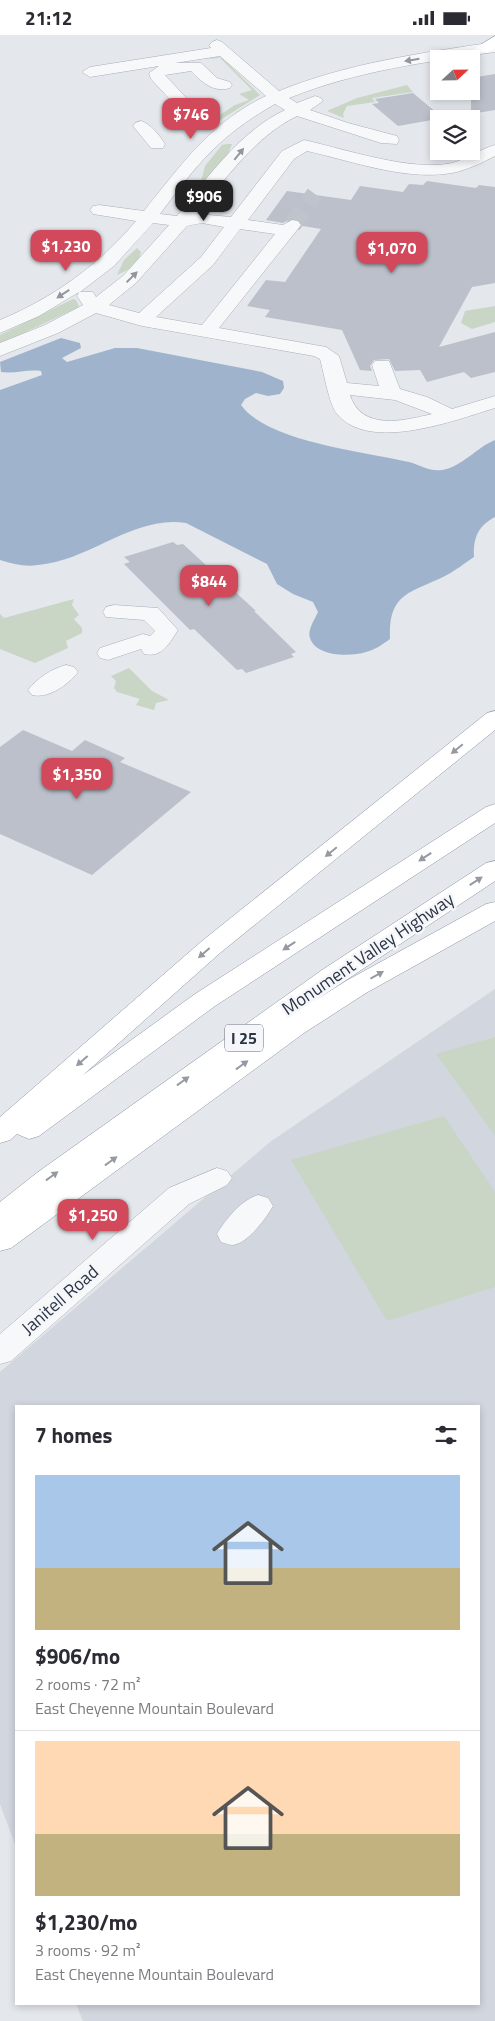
<!DOCTYPE html>
<html lang="en">
<head>
<meta charset="utf-8">
<style>
  :root { --surface:#fff; --page:#f7f7f7; --text:#2b2b33; --muted:#7c7c81; --line:#e1e1e2; --accent:#d1495b }
  body { margin:0; font-family:"Titillium Web",sans-serif; background:var(--page); color:var(--text); height:100vh; display:flex; flex-direction:column; font-size:19px; white-space:nowrap }
  * { box-sizing:border-box; margin:0 }
  p { font-size:16px; color:var(--muted) }
  .icon { flex:none; width:28px; height:28px; fill:none; stroke:currentColor; stroke-width:2; stroke-linecap:round; stroke-linejoin:round }
  .map { position:relative; flex:1; overflow:hidden }
  .drawer { position:absolute; left:15px; top:1370px; width:465px; height:600px; display:flex; flex-direction:column; background:var(--surface); border-radius:0px; box-shadow:0 2px 8px #0003 }
  .drawer>* { flex:none }
  .needle { width:32px; rotate:68deg }
  .tools { position:absolute; left:430px; top:15px; display:grid; gap:10px }
  .tools a { display:grid; place-items:center; width:50px; height:50px; border-radius:0px; background:var(--surface); box-shadow:0 2px 8px #0003; font-size:25px }
  .price { position:absolute; translate:-50% -42px; padding:0 11px; border-radius:10px; background:var(--accent); color:#fff; font-size:16px; line-height:32px; filter:drop-shadow(0 1px 2px #0008) }
  .price::after { content:''; position:absolute; left:50%; top:30px; width:15px; height:11px; margin-left:-8px; background:inherit; clip-path:polygon(0 0,100% 0,50% 100%) }
  .price.selected { background:#222; color:#fff }
  ul { padding:0; list-style:none }
  li { display:grid; align-content:center; gap:10px; height:265px; padding:0 20px }
  li+li { border-top:1px solid var(--line) }
  li span { display:grid; place-items:center; height:155px; border-radius:0px; color:#555 }
  li>.icon { margin-inline-start:auto }
  span .icon { width:90px; height:90px; fill:#fffc; stroke-width:1 }
  li b { font-size:21px }
  h2 { display:flex; justify-content:space-between; align-items:center; height:60px; padding:0 20px; font-size:21px }
  .status { display:flex; justify-content:space-between; align-items:center; height:35px; padding:0 25px; background:var(--surface); direction:ltr }
  .status svg { height:14px; fill:currentColor }
  .map>svg:first-child { display:block }
  .built { fill:#d2d6de }
  .green { fill:#c9d6c5 }
  .water { fill:#9fb4cc }
  .building { fill:#bbc0ca }
  .lines { fill:none; stroke-linecap:round; stroke-linejoin:round }
  .minor-tunnel { stroke:#bfc3cb; stroke-width:18; stroke-dasharray:18 9; stroke-linecap:butt }
  .minor-casing { stroke:#a9aeb7; stroke-width:1 }
  .major-casing { stroke:#a3abb8; stroke-width:1 }
  .highway-casing { stroke:#8b94a3; stroke-width:1 }
  .minor { fill:#f7f8fa; fill-rule:evenodd }
  .major { fill:#fff; fill-rule:evenodd }
  .highway { fill:#fff; fill-rule:evenodd }
  .oneway { fill:#9196a0 }
  .oneway2 { fill:#959aa2 }
  .labels { text-anchor:middle; stroke-width:5; stroke-linejoin:round; paint-order:stroke }
  .shield { fill:#f4f6f9; stroke:#676e7b; stroke-width:1 }
  .shield-label { font-size:16px; font-weight:bold; fill:#2b3445 }
  .street-label { font-size:18px; fill:#2b3445; stroke:#f4f6f9 }
</style>
</head>
<body>
<div class="status"><b>21:12</b><svg viewBox="0 0 49 12"><path d="M0 12V9h3v3zM5 12V6h3v6zM10 12V3h3v9zM15 12V0h3v12zM26 1h20v11H26zM47 4h2v5h-2z"/></svg></div>
<div class="map">
<svg width="495" height="1986" viewBox="0 0 495 1986">
  <rect width="100%" height="100%" fill="#e4e7ec"/>
  <path class="built" d="M495,954V1986H83L76,1969H479V1371H16V1812L0,1769V1337L270,1107Z"/>
  <path class="green" d="M216,22L222,23L260,60L209,92L206,89L209,87L235,70L249,65L239,59L252,55L220,23L206,24Z
    M407,50L413,57L372,63L375,67L347,71L343,79L344,83L327,76L357,63Z
    M227,109H232L228,119L186,171H183L201,146L205,131L222,110Z
    M137,213L141,217C138,231 128,235 117,240L124,225Z
    M73,264L76,265L79,272L0,309V300Z
    M495,271V287L472,294L461,288L465,276Z
    M74,564L72,570L79,580L74,584L82,593V598L66,606L68,613L35,628L0,614V579L4,583Z
    M129,633L152,656L169,665L156,668L154,675L136,670L140,664L117,657L114,653L116,646L111,641Z
    M495,1002V1101L436,1019Z
    M444,1081L495,1157V1252L387,1286L291,1125Z"/>
  <path class="water" d="M61,303L80,308L81,313L62,323L67,327L115,313H137L262,337L283,346L284,353L280,359L268,361L256,358L245,364L241,370C267,407 367,417 409,427C420,430 431,437 442,435C462,432 477,412 495,405V482C478,491 473,503 474,522C465,528 455,536 445,541C410,558 388,558 390,604C383,609 375,615 366,617C350,622 316,622 310,603C307,595 315,584 318,577L313,567L293,559L277,549L267,529L186,488C133,480 90,526 38,530C25,532 13,529 0,525V355L42,340L41,336C28,334 15,339 1,337L0,327Z"/>
  <path class="building" d="M495,39V75L471,79V43Z
    M413,58L443,83L398,91L372,69L379,68L375,64Z
    M427,146L476,153L479,150L495,152V248L472,252L439,312L495,297V337L471,343L464,337L427,347L420,335L395,336L389,324L374,325L370,331L372,336L360,335L342,295L265,282L270,275L247,271L266,245L285,247L321,194L303,191L300,185L292,183L283,188L266,185L287,156L351,165L360,151L403,157L409,149L423,150Z
    M173,507L177,510L183,509L256,576H254L296,617L291,619L294,622L246,638L242,634L237,635L194,594L190,595L124,529L130,527L124,522Z
    M23,695L72,716L85,705L125,723L120,727L191,757L92,840L0,799V712Z"/>
  <g class="lines">
    <path class="minor-tunnel" d="M292,190L315,159"/>
    <defs>
      <path id="minor" d="M217,5L222,7L279,56C348,28 422,18 495,7V17C426,27 356,36 289,63L297,68L315,61L321,63L323,66L310,75L348,88L397,101L399,105L397,109L381,108L297,81C256,101 225,144 197,179L231,182L282,116L304,105C344,114 412,137 452,128C467,124 480,114 495,110V121C481,128 467,135 452,138C405,146 352,126 307,116L294,124L248,185L283,190L292,185L298,186L301,190L219,293L326,312L339,321L347,348L379,351L372,330L375,326H389L400,354L427,362L452,374L495,361V373C455,385 370,418 337,379C329,369 324,338 320,324L314,321L142,291L96,278L58,298L0,321V308L45,290L83,270L77,261L79,257L39,281L0,298V285C53,263 99,230 136,186L93,179L90,175L93,171L99,170L144,176C180,131 212,86 266,61L220,21L175,28H201L217,43L230,47L232,50L230,53C213,58 202,47 191,36L165,40L190,67L204,73L206,76L198,81L178,73L151,44L149,38L159,31L90,42L82,37L90,32L211,13L209,10L212,7ZM275,69L285,75C240,96 207,143 177,181L160,179C198,128 219,101 275,69ZM153,188L169,190L124,240L96,262L93,257H80L114,231ZM202,188L224,192L201,222L139,278L109,270L136,248L187,191ZM240,194L275,199L202,290L156,282L213,230ZM350,360L395,365L432,379C403,386 361,396 350,360Z
        M141,86C151,89 160,101 165,109L163,113H151L133,91L135,88Z
        M114,570L158,573L178,595C169,609 162,623 144,619L141,614L108,625L100,623L97,618L100,613L143,599L150,601L155,596L144,585L106,582L103,577L106,572Z
        M66,630L74,632L78,637C68,650 48,664 32,660L28,655C36,644 53,633 66,630Z
        M217,1133L227,1136L232,1143L227,1150L189,1169L11,1326L0,1329V1299L169,1153Z
        M258,1160L268,1163L273,1171C266,1183 248,1208 233,1210C229,1210 225,1208 221,1207L217,1199C226,1184 241,1165 258,1160Z"/>
      <path id="major" d="M495,1V13L487,17H477L474,14Z"/>
      <path id="highway" d="M495,676V695L220,918L83,1040L195,959L486,772L495,769V788L215,971L39,1101L29,1104L17,1099L10,1105L0,1108V1082L202,906L487,678Z
        M495,826V846L313,967L346,946L486,869L495,867V886L366,958L304,998L11,1213L0,1216V1167L38,1137L322,935L486,828Z"/>
    </defs>
    <use href="#minor" class="minor-casing"/>
    <use href="#major" class="major-casing"/>
    <use href="#highway" class="highway-casing"/>
    <use href="#minor" class="minor"/>
    <use href="#major" class="major"/>
    <use href="#highway" class="highway"/>
  </g>
  <defs><path id="oneway-solid" d="M-6-.8H1V-3.2L6.5 0L1 3.2V.8H-6Z" transform="scale(1.25)"/></defs>
  <g class="oneway">
    <use href="#oneway-solid" transform="translate(412 25) rotate(171)"/>
    <use href="#oneway-solid" transform="translate(239 119) rotate(-51)"/>
    <use href="#oneway-solid" transform="translate(132 242) rotate(-44)"/>
    <use href="#oneway-solid" transform="translate(63 259) rotate(147)"/>
  </g>
  <g class="oneway2">
    <use href="#oneway-solid" transform="translate(457 714) rotate(141)"/>
    <use href="#oneway-solid" transform="translate(331 817) rotate(141)"/>
    <use href="#oneway-solid" transform="translate(425 822) rotate(147)"/>
    <use href="#oneway-solid" transform="translate(476 846) rotate(-33)"/>
    <use href="#oneway-solid" transform="translate(289 911) rotate(147)"/>
    <use href="#oneway-solid" transform="translate(204 918) rotate(139)"/>
    <use href="#oneway-solid" transform="translate(377 940) rotate(-29)"/>
    <use href="#oneway-solid" transform="translate(82 1026) rotate(139)"/>
    <use href="#oneway-solid" transform="translate(242 1030) rotate(-36)"/>
    <use href="#oneway-solid" transform="translate(183 1046) rotate(-36)"/>
    <use href="#oneway-solid" transform="translate(111 1126) rotate(-36)"/>
    <use href="#oneway-solid" transform="translate(52 1141) rotate(-36)"/>
  </g>
  <g class="labels">
    <rect class="shield" x="225" y="989.5" width="38" height="27" rx="4"/>
    <g class="shield-label">
      <text x="244" y="1009">I 25</text>
    </g>
    <g class="street-label">
      <text transform="translate(368 919) rotate(-34)" y="6">Monument Valley Highway</text>
      <text transform="translate(60 1265) rotate(-41)" y="6">Janitell Road</text>
    </g>
  </g>
</svg>
<div class="tools">
<a><svg class="needle" viewBox="-14 -14 28 28"><path d="M0-13l5 13h-10z" fill="#e53935"/><path d="M0 13l5-13h-10z" fill="#7c7c81"/></svg></a>
<a><svg class="icon" aria-label="layers" viewBox="0 0 24 24"><path d="M12 4l9 5-9 5-9-5zM3 14l9 5 9-5"/></svg></a>
</div>
<b class="price" style="left:191px;top:105px">$746</b>
<b class="price selected" style="left:204px;top:187px">$906</b>
<b class="price" style="left:66px;top:237px">$1,230</b>
<b class="price" style="left:392px;top:239px">$1,070</b>
<b class="price" style="left:209px;top:572px">$844</b>
<b class="price" style="left:77px;top:765px">$1,350</b>
<b class="price" style="left:93px;top:1206px">$1,250</b>
<section class="drawer">
<h2>7 homes<svg class="icon" aria-label="filters" viewBox="0 0 24 24"><path d="M4 7h16M4 17h16"/><circle cx="9" cy="7" r="2"/><circle cx="15" cy="17" r="2"/></svg></h2>
<ul>
<li><span style="background:linear-gradient(#a9c7e8 60%,#c2b280 0)"><svg class="icon" aria-label="home" viewBox="0 0 24 24"><path d="M3 11l9-7 9 7M6 9v11h12V9"/></svg></span><div><b>$906/mo</b><p>2 rooms · 72 m²</p><p>East Cheyenne Mountain Boulevard</p></div></li>
<li><span style="background:linear-gradient(#ffd9b3 60%,#c2b280 0)"><svg class="icon" aria-label="home" viewBox="0 0 24 24"><path d="M3 11l9-7 9 7M6 9v11h12V9"/></svg></span><div><b>$1,230/mo</b><p>3 rooms · 92 m²</p><p>East Cheyenne Mountain Boulevard</p></div></li>
</ul>
</section>
</div>
</body>
</html>
